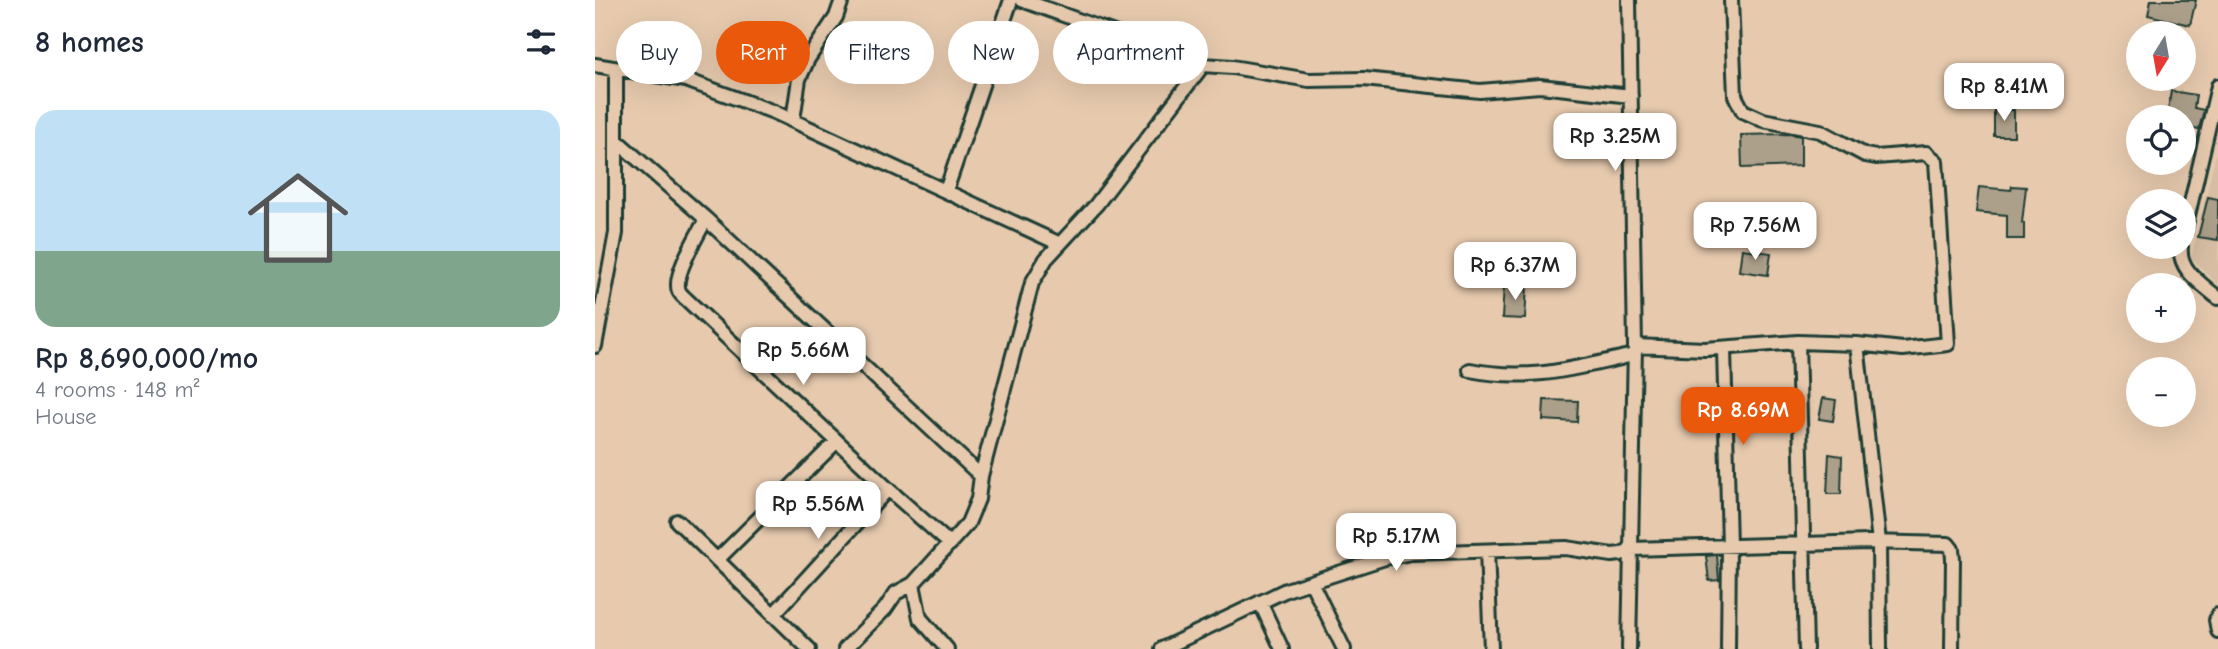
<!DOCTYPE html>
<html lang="en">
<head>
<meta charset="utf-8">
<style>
  :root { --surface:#fff; --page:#f2f2f3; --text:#1f2937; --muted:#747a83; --line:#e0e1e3; --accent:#ea580c }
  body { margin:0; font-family:"Comic Neue",sans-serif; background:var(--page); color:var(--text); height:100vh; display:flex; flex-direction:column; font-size:26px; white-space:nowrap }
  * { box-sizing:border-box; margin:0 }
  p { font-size:23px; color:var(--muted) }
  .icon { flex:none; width:38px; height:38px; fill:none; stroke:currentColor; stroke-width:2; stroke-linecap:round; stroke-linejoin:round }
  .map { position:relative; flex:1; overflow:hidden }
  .panel { display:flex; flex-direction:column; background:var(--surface); width:595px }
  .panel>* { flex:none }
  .hud { position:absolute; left:21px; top:21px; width:665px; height:63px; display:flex; gap:14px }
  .needle { width:46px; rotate:191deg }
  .tools { position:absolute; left:1531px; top:21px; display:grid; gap:14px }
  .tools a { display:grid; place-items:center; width:70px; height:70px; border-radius:50%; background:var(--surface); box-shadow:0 7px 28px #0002; font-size:35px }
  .price { position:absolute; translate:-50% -60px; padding:0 16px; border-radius:14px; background:#fff; color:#222; font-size:23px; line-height:46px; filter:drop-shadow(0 2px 4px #0008) }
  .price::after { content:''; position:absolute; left:50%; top:42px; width:21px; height:16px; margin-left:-10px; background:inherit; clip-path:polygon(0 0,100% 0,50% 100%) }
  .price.current { background:var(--accent); color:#fff }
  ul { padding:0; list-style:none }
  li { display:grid; align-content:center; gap:14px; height:371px; padding:0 35px }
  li+li { border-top:2px solid var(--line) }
  li span { display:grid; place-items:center; height:217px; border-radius:21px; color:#555 }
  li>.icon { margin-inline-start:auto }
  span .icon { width:126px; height:126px; fill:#fffc; stroke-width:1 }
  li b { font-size:30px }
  h2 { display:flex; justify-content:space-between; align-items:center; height:84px; padding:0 35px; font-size:30px }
  .chip { padding:0 24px; border-radius:32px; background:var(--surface); box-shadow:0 7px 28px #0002; font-size:24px; line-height:63px }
  .chip.current { background:var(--accent); color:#fff }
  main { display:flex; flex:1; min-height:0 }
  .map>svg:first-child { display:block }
  .built { fill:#d6bda3 }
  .building { fill:#ada08a; stroke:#1f3d34; stroke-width:2 }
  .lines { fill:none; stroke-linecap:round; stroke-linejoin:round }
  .minor-casing { stroke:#1f3d34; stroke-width:18 }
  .minor { stroke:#e7caae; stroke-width:12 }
</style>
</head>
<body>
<main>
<section class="panel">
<h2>8 homes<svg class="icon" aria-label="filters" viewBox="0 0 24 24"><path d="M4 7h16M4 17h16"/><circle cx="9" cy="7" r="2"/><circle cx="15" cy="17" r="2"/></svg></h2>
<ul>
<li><span style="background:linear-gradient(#bfe0f5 65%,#7fa58c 0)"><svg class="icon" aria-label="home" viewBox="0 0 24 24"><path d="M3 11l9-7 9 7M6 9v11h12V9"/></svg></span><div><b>Rp 8,690,000/mo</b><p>4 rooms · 148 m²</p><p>House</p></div></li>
</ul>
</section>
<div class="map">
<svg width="1623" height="649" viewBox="0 0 1623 649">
  <rect width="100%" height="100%" fill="#e7caae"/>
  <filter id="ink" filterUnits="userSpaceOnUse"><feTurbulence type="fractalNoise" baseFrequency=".0143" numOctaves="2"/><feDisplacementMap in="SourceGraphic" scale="14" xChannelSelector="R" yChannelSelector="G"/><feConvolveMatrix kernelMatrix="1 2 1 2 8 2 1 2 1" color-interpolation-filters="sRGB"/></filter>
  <g filter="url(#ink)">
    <path class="built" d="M1623,146V285L1596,258Z"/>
    <path class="building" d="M1556,0H1601L1595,25L1553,15Z
      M1576,91L1601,95L1599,108L1609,110L1604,129L1589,126V117H1572Z
      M1399,110H1419V136H1399Z
      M1194,134L1206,136V166L1147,168L1146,135Z
      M1417,186L1431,187L1427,223H1429V239H1412V215L1381,212L1384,187L1416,190Z
      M1613,197L1623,199V240L1603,237Z
      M1147,249L1176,253L1173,275L1144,271Z
      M909,285L932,286L930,319L907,318Z
      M1228,398L1241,400L1238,421L1224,419Z
      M949,400L983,401L982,422L948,420Z
      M1234,454L1247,456L1246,494H1232Z
      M1122,555L1124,580L1114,581L1111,556Z"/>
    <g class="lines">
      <defs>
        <path id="minor" d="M427,0L608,65
          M0,65L91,80L179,112L465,244
          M198,120L204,79L213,59L241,17L247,0
          M22,141L111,219L386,476
          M351,191L416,0
          M111,219C104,233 77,276 84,291C85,294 88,296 91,299L293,489L355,544
          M1589,233L1623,86
          M1586,247C1583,270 1607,284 1623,298
          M1203,342L1211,649
          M1262,344L1284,542L1285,649
          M0,346L21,233V70
          M1040,346L1110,349L1203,342L1262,344L1308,349L1353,344L1341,161L1331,153L1281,157L1270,155L1225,131L1168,120L1148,111L1140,96L1136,0
          M1129,349L1134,546L1133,649
          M875,370C936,382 980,368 1039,355
          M82,521L214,649
          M892,551L896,649
          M122,560L242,441
          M716,582L749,649
          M665,602L687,649
          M178,615L293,489
          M1623,615L1621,620L1623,631
          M250,649L290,609L301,593L318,584
          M352,649L325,618L318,584L373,523L383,499L386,476L437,283L451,259L501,205L608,65L637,67L714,80L769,79L885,91L945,86L1036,96
          M567,649L691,590L790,558L816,553L971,548L1017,555L1026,554L1036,549L1274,542L1353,544L1357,549L1358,559L1357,649
          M1034,649L1040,346L1034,0"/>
      </defs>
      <use href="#minor" class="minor-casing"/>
      <use href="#minor" class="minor"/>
    </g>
  </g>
</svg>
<div class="tools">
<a><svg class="needle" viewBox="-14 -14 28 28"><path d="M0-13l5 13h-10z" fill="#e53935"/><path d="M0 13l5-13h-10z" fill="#747a83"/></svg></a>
<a><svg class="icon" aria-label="locate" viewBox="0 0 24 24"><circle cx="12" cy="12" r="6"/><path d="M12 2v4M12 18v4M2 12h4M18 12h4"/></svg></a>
<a><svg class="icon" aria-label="layers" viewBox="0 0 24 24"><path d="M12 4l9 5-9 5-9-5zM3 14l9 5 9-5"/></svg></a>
<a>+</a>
<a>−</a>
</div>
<b class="price" style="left:1409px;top:123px">Rp 8.41M</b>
<b class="price" style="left:1020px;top:173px">Rp 3.25M</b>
<b class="price" style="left:1160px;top:262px">Rp 7.56M</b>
<b class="price" style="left:920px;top:302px">Rp 6.37M</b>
<b class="price" style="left:208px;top:387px">Rp 5.66M</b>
<b class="price current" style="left:1148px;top:447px">Rp 8.69M</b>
<b class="price" style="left:223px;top:541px">Rp 5.56M</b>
<b class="price" style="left:801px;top:573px">Rp 5.17M</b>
<div class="hud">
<a class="chip">Buy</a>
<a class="chip current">Rent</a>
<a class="chip">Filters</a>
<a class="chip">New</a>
<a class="chip">Apartment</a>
</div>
</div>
</main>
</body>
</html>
